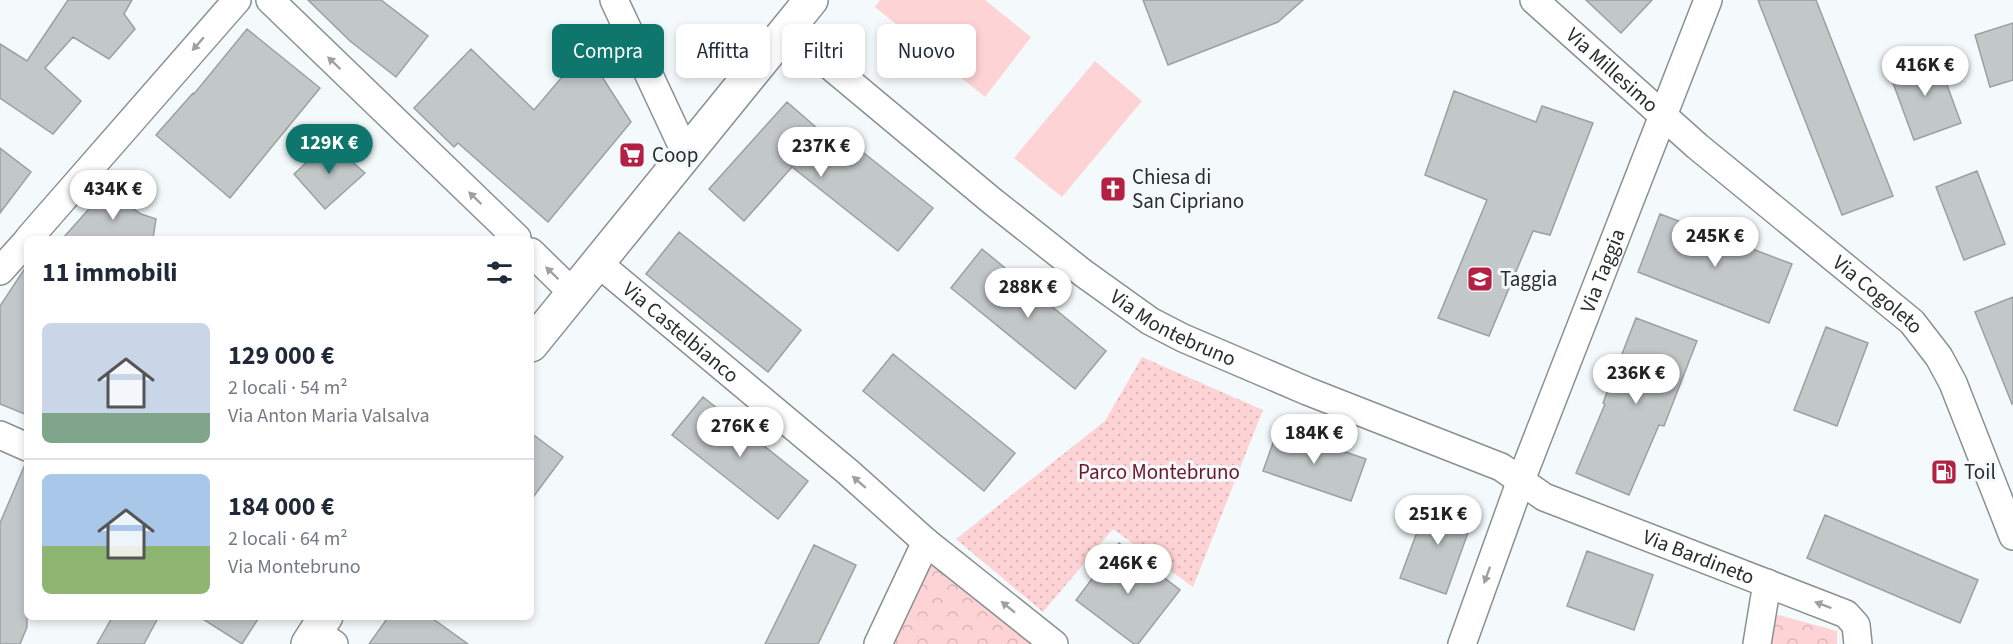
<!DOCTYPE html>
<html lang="it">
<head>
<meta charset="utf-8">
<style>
  :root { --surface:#fff; --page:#f6f6f7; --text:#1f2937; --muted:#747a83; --line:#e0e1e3; --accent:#0f766e }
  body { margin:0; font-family:"Source Sans 3",sans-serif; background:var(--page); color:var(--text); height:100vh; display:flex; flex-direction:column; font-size:22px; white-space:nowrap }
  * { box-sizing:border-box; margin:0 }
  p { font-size:20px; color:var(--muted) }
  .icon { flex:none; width:33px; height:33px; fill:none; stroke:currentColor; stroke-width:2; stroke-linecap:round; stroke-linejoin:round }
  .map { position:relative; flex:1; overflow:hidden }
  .panel { position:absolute; left:24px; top:236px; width:510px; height:384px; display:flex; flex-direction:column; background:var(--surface); border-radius:9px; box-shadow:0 3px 9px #0003 }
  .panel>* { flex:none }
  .banner { position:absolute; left:552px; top:24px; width:570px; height:54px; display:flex; gap:12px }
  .price { position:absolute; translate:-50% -51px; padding:0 14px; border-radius:21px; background:#fff; color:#222; font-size:20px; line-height:39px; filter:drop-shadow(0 2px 3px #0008) }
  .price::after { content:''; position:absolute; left:50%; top:36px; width:18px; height:14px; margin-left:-9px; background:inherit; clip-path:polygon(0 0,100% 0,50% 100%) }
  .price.active { background:var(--accent); color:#fff }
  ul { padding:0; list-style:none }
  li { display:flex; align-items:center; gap:18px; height:150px; padding:0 18px }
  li+li { border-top:2px solid var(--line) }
  li span { display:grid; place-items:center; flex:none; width:168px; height:120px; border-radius:9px; color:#555 }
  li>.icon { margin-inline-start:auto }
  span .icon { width:72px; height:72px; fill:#fffc; stroke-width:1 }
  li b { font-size:26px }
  h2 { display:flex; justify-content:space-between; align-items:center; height:72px; padding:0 18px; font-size:26px }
  .chip { padding:0 21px; border-radius:9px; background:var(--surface); box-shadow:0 3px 9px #0003; font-size:21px; line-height:54px }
  .chip.active { background:var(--accent); color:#fff }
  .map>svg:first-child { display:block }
  .grass { fill:url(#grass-dots) }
  .park { fill:url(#park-crowns) }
  .pitch { fill:#fed3d5 }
  .building { fill:#c2c7c8; stroke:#9ba0a1; stroke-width:1.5 }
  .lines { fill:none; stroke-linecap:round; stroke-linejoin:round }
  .minor-casing { stroke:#8a9090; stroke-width:30 }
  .major-casing { stroke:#8a9090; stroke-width:36 }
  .minor { stroke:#fff; stroke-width:27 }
  .major { stroke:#fff; stroke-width:33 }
  .oneway { fill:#9fa0a0 }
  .labels { text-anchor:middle; stroke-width:6; stroke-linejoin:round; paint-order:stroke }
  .street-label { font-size:21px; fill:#2a2d2d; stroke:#f4fafb }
  .poi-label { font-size:21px; fill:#2a2d2d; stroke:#f4fafb; text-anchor:start }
  .park-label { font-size:21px; fill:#6f1629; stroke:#f4fafb }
</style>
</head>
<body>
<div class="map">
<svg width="2013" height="644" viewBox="0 0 2013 644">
  <defs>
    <pattern id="grass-dots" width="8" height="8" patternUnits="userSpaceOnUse" patternTransform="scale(1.5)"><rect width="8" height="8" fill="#fed3d5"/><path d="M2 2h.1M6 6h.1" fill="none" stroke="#dab5b7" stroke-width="1.8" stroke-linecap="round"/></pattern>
    <pattern id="park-crowns" width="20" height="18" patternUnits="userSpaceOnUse" patternTransform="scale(1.5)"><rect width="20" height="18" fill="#fed3d5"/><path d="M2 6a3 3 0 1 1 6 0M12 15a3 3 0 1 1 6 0" fill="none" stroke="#dab5b7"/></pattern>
  </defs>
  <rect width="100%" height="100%" fill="#f4fafb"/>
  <path class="grass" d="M1142,357L1263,410L1193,587L1113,529L1043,612L956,539L1105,421Z"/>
  <path class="park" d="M931,564L1034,644H891Z
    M1775,614L1837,631V644H1770Z"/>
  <path class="pitch" d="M880,0H985L1031,37L985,97L875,7Z
    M1095,61L1142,101L1062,197L1014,158Z"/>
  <path class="building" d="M68,0H132L124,14L135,29L109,59L73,37L45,68L81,101L53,134L0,98V44L27,61Z
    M308,0H381L428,36L396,77L350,41Z
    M1143,0H1303L1278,22L1168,65Z
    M1586,0H1652L1621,33Z
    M1758,0H1816L1893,196L1842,215Z
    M2013,23V80L1990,87L1975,35Z
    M247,29L320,88L230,198L156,135L193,93L194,94Z
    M471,49L534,110L585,50L631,122L548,222L458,143L454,147L414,108Z
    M1936,55L1961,123L1914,140L1889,72Z
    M1454,91L1536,122L1542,106L1593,123L1550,235L1533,231L1489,336L1438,318L1487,200L1425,175Z
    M787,102L848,155L855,146L933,208L898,251L792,167L744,221L709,189Z
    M329,142L365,173L325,209L294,174Z
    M0,148L31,172L0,213Z
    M1977,171L2005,244L1964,260L1936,187Z
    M106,190L141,214L156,219L153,238H63Z
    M1660,214L1792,264L1769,323L1638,272Z
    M679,232L801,330L768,372L646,274Z
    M982,249L1106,351L1075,389L951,288Z
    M27,265V415L0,404V306Z
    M2013,297V403L2012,404L1975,312Z
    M1636,318L1697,341L1664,426L1659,425L1629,495L1576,473L1605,404L1603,403Z
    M1826,327L1868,343L1837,426L1794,410Z
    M893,354L1015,453L984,491L863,391Z
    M703,397L808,481L778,519L672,435Z
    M1278,429L1366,459L1351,501L1263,471Z
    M531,433L563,457L531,500Z
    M26,462L27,627L20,644H0V523Z
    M1430,497L1475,513L1446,594L1400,578Z
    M1825,515L1978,580L1960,623L1807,558Z
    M1119,543L1180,590L1138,644H1134L1076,600Z
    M814,545L856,565L818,644H765Z
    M1587,551L1653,575L1634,630L1567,606Z
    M113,616H159L144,644H97Z
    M198,616H260L242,644Z
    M389,616H429L468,644H369Z"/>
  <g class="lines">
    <defs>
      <g id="minor">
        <path d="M270,0L517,238"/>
        <path d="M614,0L686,154"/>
        <path id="s1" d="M1534,0L1697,146L1912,322L1939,357L1953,383L2013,536"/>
        <path id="s2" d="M787,30L992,201L1083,273L1150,321L1183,338L1307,391L1501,467L1544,497L1846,614L1856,625L1858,644"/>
        <path d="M29,238L237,0"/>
        <path d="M531,252L573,293"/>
        <path id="s3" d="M598,263L848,472L926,542L1054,644"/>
        <path d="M0,271L27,241"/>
        <path d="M0,435L27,447"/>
        <path d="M316,632L334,644"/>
        <path d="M878,644L926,542"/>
        <path id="s4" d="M1462,644L1521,480L1708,0"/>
        <path d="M1757,644L1767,583"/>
      </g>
      <path id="major" d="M531,345L811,0
        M308,644L326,616"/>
    </defs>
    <use href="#minor" class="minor-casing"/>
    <use href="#major" class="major-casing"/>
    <use href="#minor" class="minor"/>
    <use href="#major" class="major"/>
  </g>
  <defs><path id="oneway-solid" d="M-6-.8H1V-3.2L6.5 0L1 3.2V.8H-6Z" transform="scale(1.5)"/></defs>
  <g class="oneway">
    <use href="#oneway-solid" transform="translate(198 44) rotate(131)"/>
    <use href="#oneway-solid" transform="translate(334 63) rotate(-136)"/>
    <use href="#oneway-solid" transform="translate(475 198) rotate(-136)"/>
    <use href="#oneway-solid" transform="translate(552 273) rotate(-136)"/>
    <use href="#oneway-solid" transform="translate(859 482) rotate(-139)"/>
    <use href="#oneway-solid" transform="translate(1487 575) rotate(110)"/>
    <use href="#oneway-solid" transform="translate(1823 605) rotate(-159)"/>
    <use href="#oneway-solid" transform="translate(1008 607) rotate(-141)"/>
  </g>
  <defs>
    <symbol id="supermarket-square" viewBox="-11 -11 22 22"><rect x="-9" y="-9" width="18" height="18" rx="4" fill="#b22043" stroke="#f4fafb"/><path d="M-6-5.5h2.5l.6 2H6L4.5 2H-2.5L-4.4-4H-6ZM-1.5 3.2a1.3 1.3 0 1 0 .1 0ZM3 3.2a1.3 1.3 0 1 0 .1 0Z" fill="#fff"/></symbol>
    <symbol id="church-square" viewBox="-11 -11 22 22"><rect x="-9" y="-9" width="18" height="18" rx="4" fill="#b22043" stroke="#f4fafb"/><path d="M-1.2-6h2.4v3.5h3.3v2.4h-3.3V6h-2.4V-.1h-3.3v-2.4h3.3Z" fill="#fff"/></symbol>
    <symbol id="school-square" viewBox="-11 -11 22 22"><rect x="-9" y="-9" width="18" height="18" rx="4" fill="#b22043" stroke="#f4fafb"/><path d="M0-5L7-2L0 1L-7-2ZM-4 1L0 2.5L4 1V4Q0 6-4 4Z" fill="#fff"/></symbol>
    <symbol id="fuel-square" viewBox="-11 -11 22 22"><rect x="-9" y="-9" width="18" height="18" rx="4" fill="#b22043" stroke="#f4fafb"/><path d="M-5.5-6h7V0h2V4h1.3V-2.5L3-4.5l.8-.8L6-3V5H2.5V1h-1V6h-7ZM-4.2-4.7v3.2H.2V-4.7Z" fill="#fff"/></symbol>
  </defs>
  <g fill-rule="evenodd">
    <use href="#supermarket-square" x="617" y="140" width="30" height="30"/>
    <use href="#church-square" x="1098" y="174" width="30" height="30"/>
    <use href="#school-square" x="1465" y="264" width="30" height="30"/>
    <use href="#fuel-square" x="1929" y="457" width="30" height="30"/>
  </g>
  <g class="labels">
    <g class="street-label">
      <text dy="7" stroke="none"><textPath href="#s1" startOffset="105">Via Millesimo</textPath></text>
      <text dy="7" stroke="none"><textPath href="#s4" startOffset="399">Via Taggia</textPath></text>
      <text dy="7" stroke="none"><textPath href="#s1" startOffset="453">Via Cogoleto</textPath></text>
      <text dy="7" stroke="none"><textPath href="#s2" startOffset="489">Via Montebruno</textPath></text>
      <text dy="7" stroke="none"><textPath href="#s3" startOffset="108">Via Castelbianco</textPath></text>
      <text dy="7" stroke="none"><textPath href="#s2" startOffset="1064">Via Bardineto</textPath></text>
    </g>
    <g class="poi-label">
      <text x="652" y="162">Coop</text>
      <text x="1132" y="184">Chiesa di<tspan x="1132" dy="24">San Cipriano</tspan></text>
      <text x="1500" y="286">Taggia</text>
      <text x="1964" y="479">Toil</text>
    </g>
    <g class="park-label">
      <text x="1159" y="479">Parco Montebruno</text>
    </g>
  </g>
</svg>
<b class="price" style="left:1925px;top:97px">416K €</b>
<b class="price active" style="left:329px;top:175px">129K €</b>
<b class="price" style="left:821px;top:178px">237K €</b>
<b class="price" style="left:113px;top:221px">434K €</b>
<b class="price" style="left:1715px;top:268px">245K €</b>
<b class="price" style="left:1028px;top:319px">288K €</b>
<b class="price" style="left:1636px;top:405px">236K €</b>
<b class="price" style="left:740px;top:458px">276K €</b>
<b class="price" style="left:1314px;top:465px">184K €</b>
<b class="price" style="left:1438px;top:546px">251K €</b>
<b class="price" style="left:1128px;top:595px">246K €</b>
<div class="banner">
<a class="chip active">Compra</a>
<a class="chip">Affitta</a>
<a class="chip">Filtri</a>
<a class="chip">Nuovo</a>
</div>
<section class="panel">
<h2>11 immobili<svg class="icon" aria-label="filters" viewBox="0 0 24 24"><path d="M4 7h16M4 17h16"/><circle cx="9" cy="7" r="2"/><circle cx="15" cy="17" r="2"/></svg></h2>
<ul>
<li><span style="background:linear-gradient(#c9d6e8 75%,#7fa58c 0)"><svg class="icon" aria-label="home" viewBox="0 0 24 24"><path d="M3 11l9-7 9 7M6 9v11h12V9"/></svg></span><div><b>129 000 €</b><p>2 locali · 54 m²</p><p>Via Anton Maria Valsalva</p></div></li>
<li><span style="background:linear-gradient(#a9c7e8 60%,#8fb573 0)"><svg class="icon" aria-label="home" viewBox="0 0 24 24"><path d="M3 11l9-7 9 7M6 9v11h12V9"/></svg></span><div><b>184 000 €</b><p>2 locali · 64 m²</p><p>Via Montebruno</p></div></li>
</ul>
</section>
</div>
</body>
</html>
